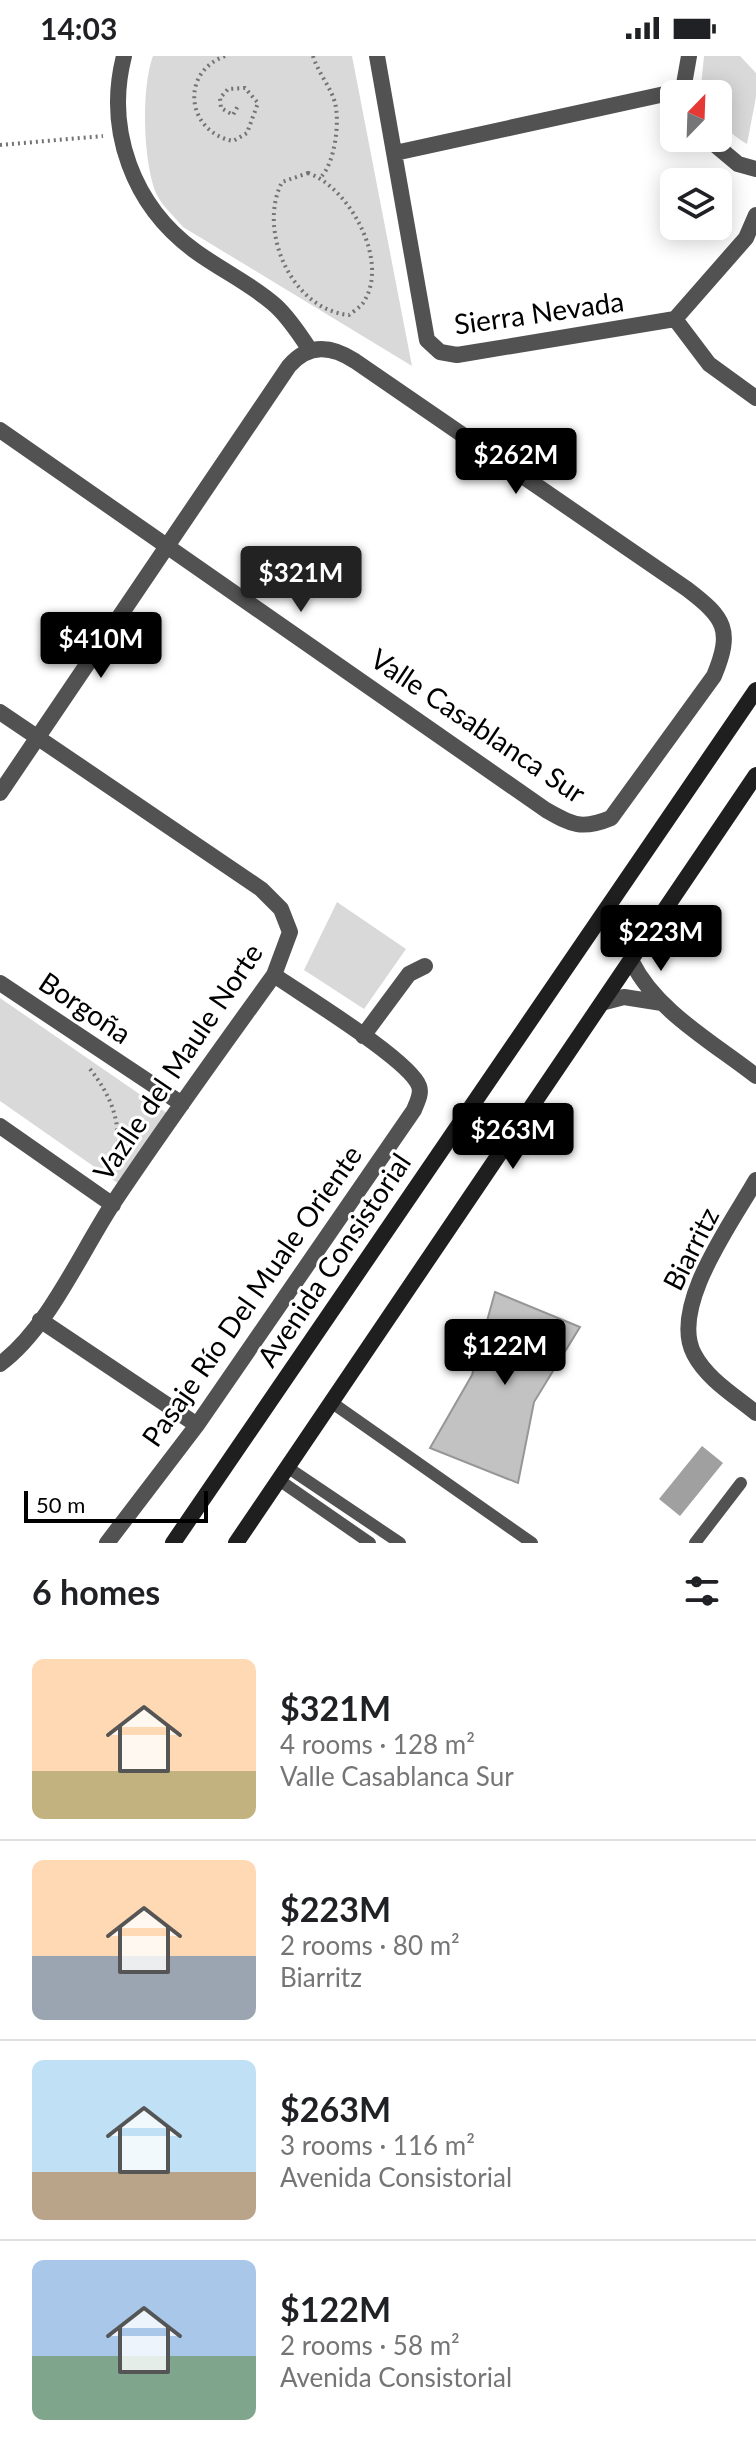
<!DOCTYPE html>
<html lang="en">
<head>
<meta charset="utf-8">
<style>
  :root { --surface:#fff; --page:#f2f2f2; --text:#202124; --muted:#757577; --line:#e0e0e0; --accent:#000 }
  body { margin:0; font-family:Lato,sans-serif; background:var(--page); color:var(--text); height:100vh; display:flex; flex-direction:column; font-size:30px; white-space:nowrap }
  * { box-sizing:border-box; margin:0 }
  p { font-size:26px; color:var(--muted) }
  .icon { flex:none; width:44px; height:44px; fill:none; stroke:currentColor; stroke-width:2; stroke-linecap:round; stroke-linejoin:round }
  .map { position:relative; height:1487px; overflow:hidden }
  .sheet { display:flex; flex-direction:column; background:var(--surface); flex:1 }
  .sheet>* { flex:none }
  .needle { width:52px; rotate:23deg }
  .fabs { position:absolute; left:660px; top:24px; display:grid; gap:16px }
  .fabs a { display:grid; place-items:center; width:72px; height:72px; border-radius:12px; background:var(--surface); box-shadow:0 4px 20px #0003; font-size:40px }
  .scale { position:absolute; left:24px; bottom:20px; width:184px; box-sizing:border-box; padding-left:8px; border:4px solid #000; border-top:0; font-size:22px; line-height:28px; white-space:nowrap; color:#000; -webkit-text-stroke:6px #fff; paint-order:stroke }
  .price { position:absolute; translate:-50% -68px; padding:0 18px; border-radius:8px; background:var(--accent); color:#fff; font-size:26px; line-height:52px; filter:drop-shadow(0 2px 4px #0008) }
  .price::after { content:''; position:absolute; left:50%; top:48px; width:24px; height:18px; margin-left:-12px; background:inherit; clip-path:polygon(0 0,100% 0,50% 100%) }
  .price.active { background:#222; color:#fff }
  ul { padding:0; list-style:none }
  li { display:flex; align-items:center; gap:24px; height:200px; padding:0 32px }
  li+li { border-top:2px solid var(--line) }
  li span { display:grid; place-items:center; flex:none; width:224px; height:160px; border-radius:12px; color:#555 }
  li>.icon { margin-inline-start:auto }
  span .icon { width:96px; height:96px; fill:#fffc; stroke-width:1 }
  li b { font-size:34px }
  h2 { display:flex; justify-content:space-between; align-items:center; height:96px; padding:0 32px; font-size:34px }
  .status { display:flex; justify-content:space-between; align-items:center; height:56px; padding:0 40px; background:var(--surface); direction:ltr }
  .status svg { height:22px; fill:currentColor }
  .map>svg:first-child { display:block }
  .green { fill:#d9d9d9 }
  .water { fill:#a0a0a0 }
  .building { fill:#c2c2c2; stroke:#969696; stroke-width:2 }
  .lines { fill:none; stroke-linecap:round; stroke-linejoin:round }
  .path { stroke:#747474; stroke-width:4; stroke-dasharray:2 4; stroke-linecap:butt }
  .lane { stroke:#525252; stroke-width:12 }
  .street { stroke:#525252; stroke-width:16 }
  .secondary { stroke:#1f1f1f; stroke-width:16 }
  .labels { text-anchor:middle; stroke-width:6; stroke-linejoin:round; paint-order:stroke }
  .street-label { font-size:28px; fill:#000; stroke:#fff }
</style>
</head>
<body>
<div class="status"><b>14:03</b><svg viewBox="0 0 49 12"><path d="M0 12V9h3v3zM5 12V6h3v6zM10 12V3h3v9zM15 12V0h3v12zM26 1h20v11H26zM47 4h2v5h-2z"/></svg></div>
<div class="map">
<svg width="756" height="1487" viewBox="0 0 756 1487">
  <rect width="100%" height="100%" fill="#fff"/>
  <path class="green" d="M153,0H352L412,310L183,171C175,161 161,149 156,137C143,105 141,32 153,0Z
    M704,0H740L756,17V41L747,88C724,74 718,65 718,38H706L701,30Z
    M337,846L406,893L364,953L304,914Z
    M0,942L167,1057L119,1128L0,1045Z"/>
  <path class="water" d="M702,1390L723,1407L680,1460L659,1443Z"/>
  <path class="building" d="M495,1236L580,1271L534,1346L518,1427L430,1392L472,1319Z"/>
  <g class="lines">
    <path class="path" d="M225,0C179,17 187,76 233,85L247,77L258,47L245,32L228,33L220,42L221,52L233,59L239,48
      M313,0C318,17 331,31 335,47C340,66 335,106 321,121
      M0,89L103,80
      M308,117C349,131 391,206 363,247C360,251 353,256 349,259C292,254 257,175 282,126Z
      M90,1013C113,1042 121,1067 117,1104"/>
    <path class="lane" d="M331,1346L532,1487
      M287,1411L400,1487
      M279,1424L370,1487
      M695,1487L741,1427"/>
    <path class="street" d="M124,0C105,74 133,150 195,195C221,214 253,229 276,250C290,263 300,279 310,294
      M377,0L427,284L440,296L457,299L675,263L746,182L756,159
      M707,82L738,108L756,113
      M395,97L683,34L689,0
      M675,263L709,308L756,342
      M0,374L546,754C572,769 582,774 611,762L714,620C733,574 725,562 687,533L355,305C332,290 309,287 289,310L0,737
      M0,656L261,833L281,853L290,876L274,919C219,995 164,1071 112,1149C80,1198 47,1274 0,1308
      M632,906C656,955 714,987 756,1020
      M0,927L182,1048
      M605,946L624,941L662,947
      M363,980L409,918L425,910
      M0,1070L113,1149
      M756,1124C733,1165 669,1251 694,1298C707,1323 734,1339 756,1357
      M40,1264L197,1369
      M107,1487L197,1369L414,1054C417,1046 422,1038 419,1030C410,1004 301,938 274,919"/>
    <path class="secondary" d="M173,1487L756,634
      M236,1487L756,719"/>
  </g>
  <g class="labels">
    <g class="street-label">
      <text transform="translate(539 257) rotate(-8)" y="10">Sierra Nevada</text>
      <text transform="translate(478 670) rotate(34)" y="10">Valle Casablanca Sur</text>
      <text transform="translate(85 952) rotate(34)" y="10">Borgoña</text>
      <text transform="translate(178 1006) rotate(-56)" y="10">Vazlle del Maule Norte</text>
      <text transform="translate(691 1193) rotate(-63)" y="10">Biarritz</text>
      <text transform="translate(334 1204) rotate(-56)" y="10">Avenida Consistorial</text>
      <text transform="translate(252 1240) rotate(-55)" y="10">Pasaje Río Del Muale Oriente</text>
    </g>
  </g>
</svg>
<div class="fabs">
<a><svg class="needle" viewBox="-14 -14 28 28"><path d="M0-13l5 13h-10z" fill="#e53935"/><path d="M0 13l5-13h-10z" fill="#757577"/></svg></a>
<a><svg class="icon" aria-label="layers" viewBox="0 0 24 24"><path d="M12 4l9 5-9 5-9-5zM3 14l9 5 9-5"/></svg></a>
</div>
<div class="scale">50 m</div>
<b class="price" style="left:516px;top:440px">$262M</b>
<b class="price active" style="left:301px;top:558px">$321M</b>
<b class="price" style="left:101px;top:624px">$410M</b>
<b class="price" style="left:661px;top:917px">$223M</b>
<b class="price" style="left:513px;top:1115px">$263M</b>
<b class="price" style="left:505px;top:1331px">$122M</b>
</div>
<section class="sheet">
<h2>6 homes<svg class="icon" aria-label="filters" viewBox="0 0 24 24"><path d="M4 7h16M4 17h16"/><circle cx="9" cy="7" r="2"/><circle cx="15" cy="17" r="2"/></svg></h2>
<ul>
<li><span style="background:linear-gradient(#ffd9b3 70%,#c2b280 0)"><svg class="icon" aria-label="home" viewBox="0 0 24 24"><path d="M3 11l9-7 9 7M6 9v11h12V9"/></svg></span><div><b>$321M</b><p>4 rooms · 128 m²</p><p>Valle Casablanca Sur</p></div></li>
<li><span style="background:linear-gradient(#ffd9b3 60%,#9aa5b1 0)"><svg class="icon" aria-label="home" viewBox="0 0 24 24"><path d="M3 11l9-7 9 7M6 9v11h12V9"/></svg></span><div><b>$223M</b><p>2 rooms · 80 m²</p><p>Biarritz</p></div></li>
<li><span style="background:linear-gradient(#bfe0f5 70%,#b9a48a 0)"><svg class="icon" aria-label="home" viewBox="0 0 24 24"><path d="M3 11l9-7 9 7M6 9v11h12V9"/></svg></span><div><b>$263M</b><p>3 rooms · 116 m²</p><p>Avenida Consistorial</p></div></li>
<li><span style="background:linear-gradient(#a9c7e8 60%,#7fa58c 0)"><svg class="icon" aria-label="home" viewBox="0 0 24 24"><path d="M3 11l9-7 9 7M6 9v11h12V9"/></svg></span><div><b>$122M</b><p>2 rooms · 58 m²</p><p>Avenida Consistorial</p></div></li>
</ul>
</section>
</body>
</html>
